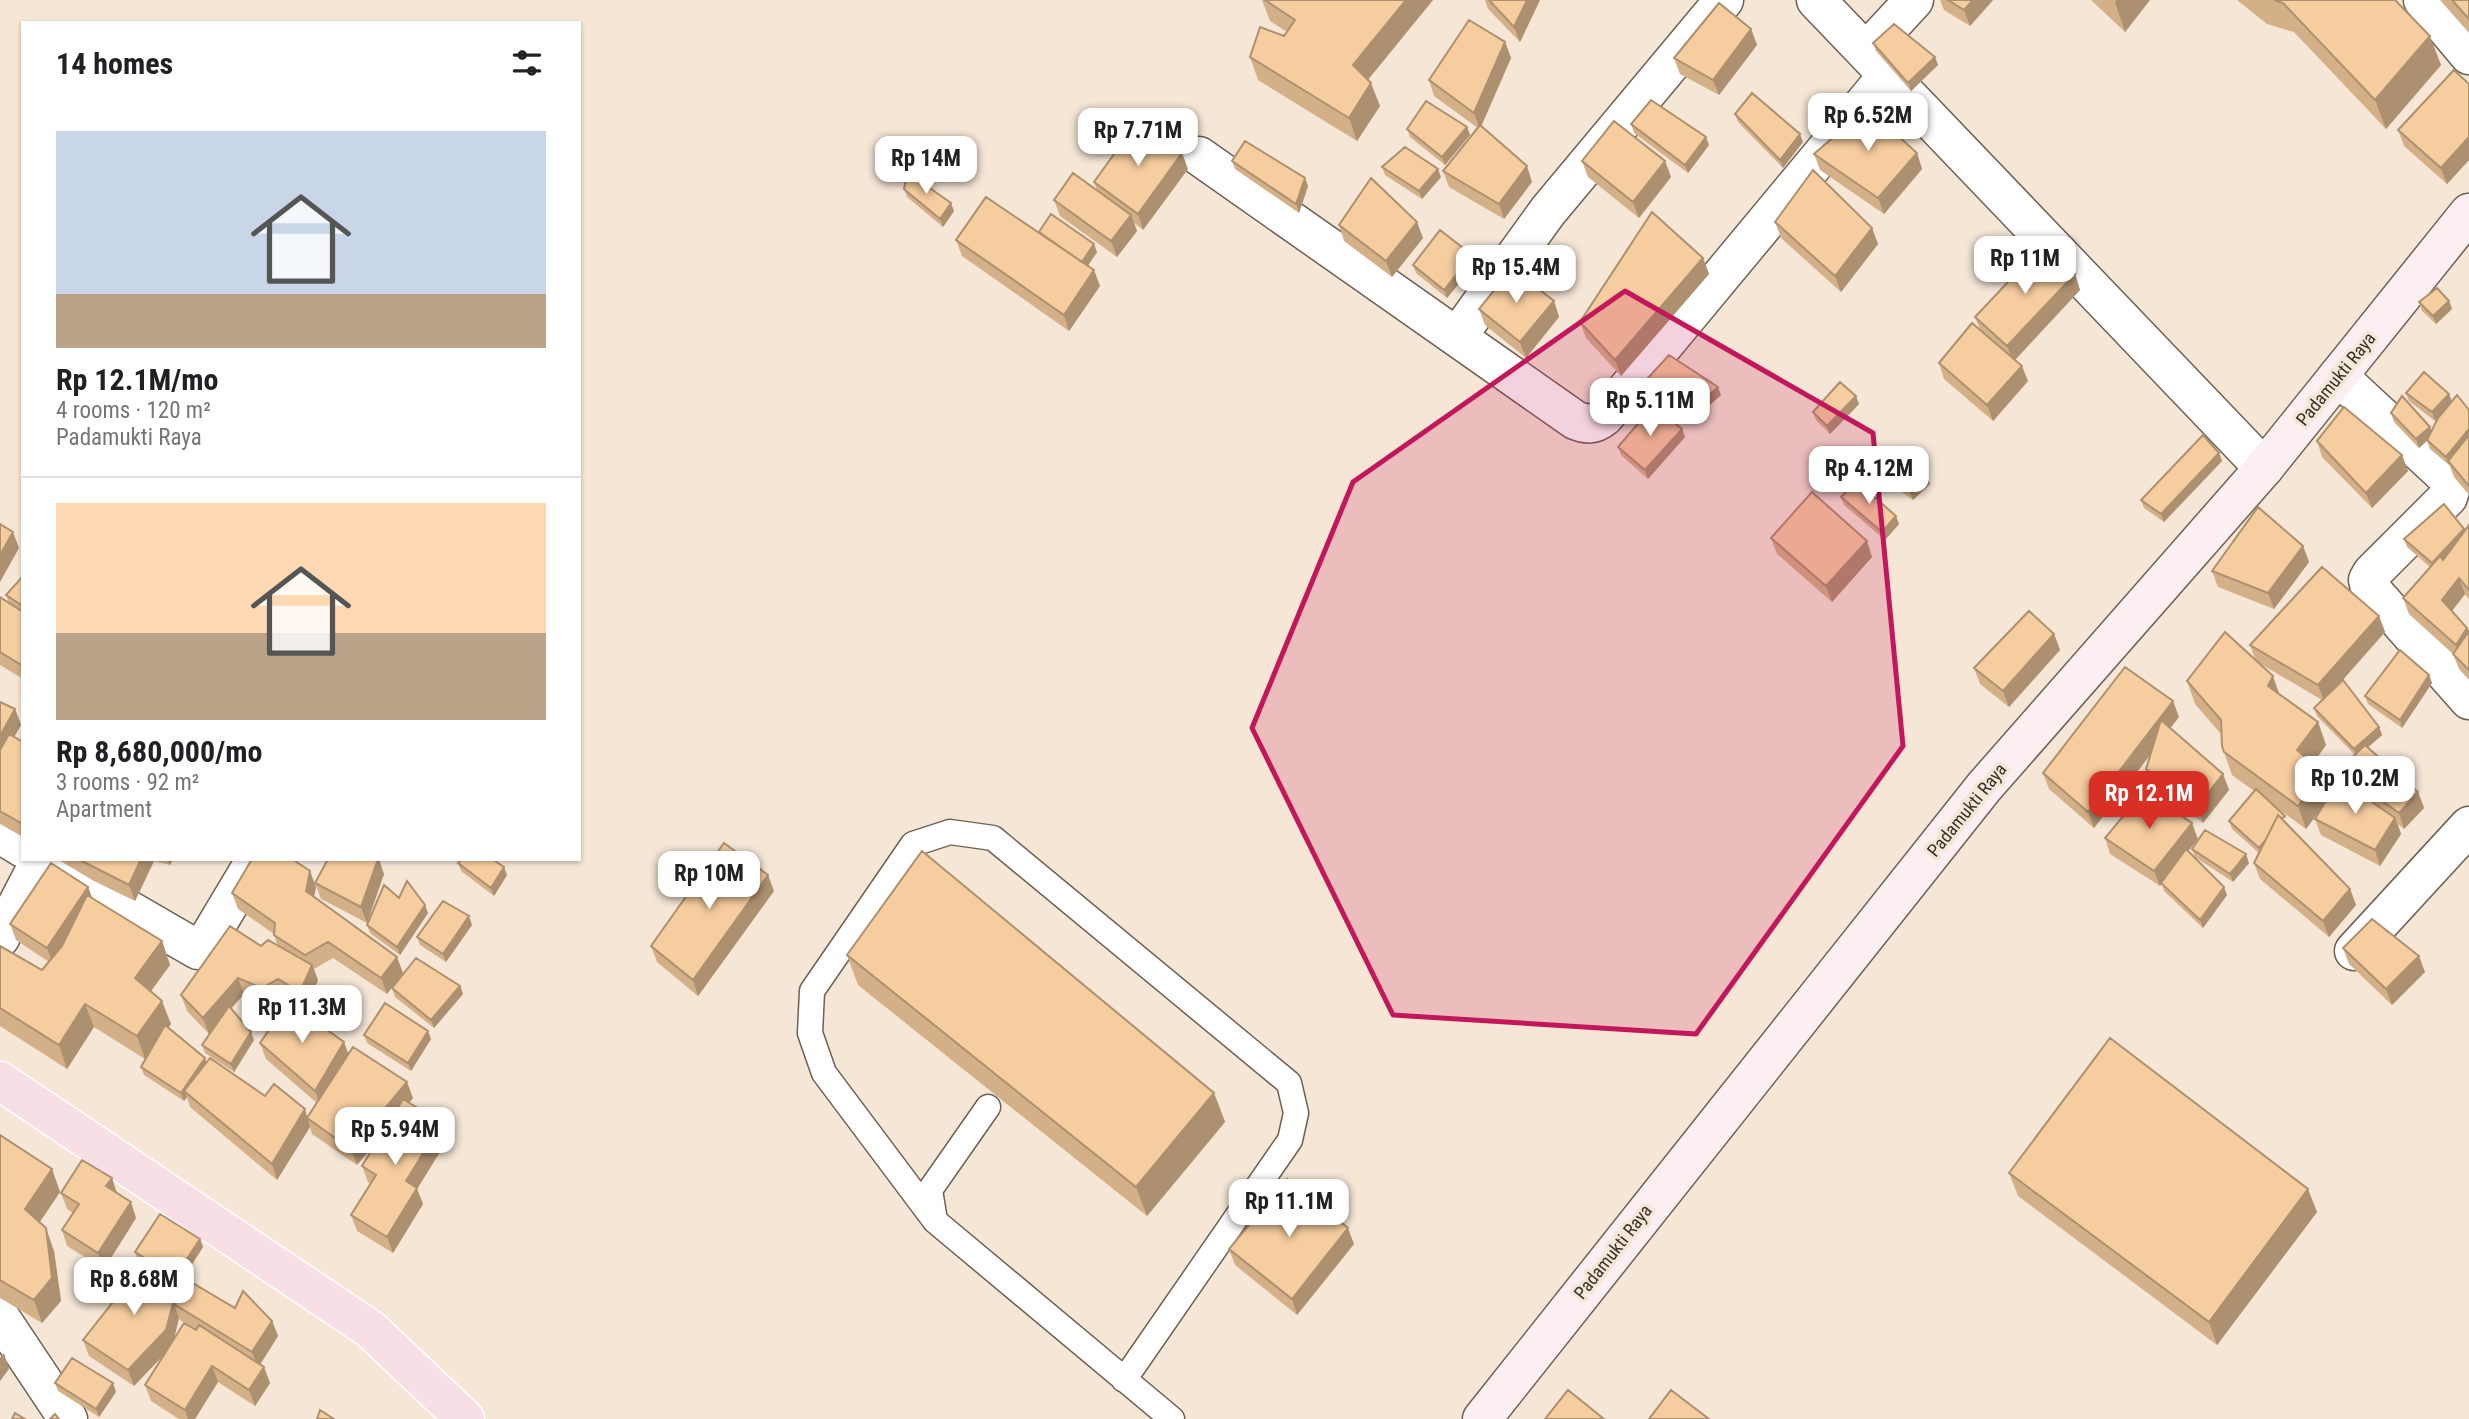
<!DOCTYPE html>
<html lang="en">
<head>
<meta charset="utf-8">
<style>
  :root { --surface:#fff; --page:#f2f2f2; --text:#202124; --muted:#757577; --line:#e0e0e0; --accent:#d93025 }
  body { margin:0; font-family:"Roboto Condensed",sans-serif; background:var(--page); color:var(--text); height:100vh; display:flex; flex-direction:column; font-size:26px; white-space:nowrap }
  * { box-sizing:border-box; margin:0 }
  p { font-size:23px; color:var(--muted) }
  .icon { flex:none; width:38px; height:38px; fill:none; stroke:currentColor; stroke-width:2; stroke-linecap:round; stroke-linejoin:round }
  .map { position:relative; flex:1; overflow:hidden }
  .side { position:absolute; left:21px; top:21px; width:560px; height:840px; display:flex; flex-direction:column; background:var(--surface); border-radius:0px; box-shadow:0 2px 5px #0004 }
  .side>* { flex:none }
  .price { position:absolute; translate:-50% -60px; padding:0 16px; border-radius:14px; background:#fff; color:#222; font-size:23px; line-height:46px; filter:drop-shadow(0 2px 4px #0008) }
  .price::after { content:''; position:absolute; left:50%; top:42px; width:21px; height:16px; margin-left:-10px; background:inherit; clip-path:polygon(0 0,100% 0,50% 100%) }
  .price.active { background:var(--accent); color:#fff }
  ul { padding:0; list-style:none }
  li { display:grid; align-content:center; gap:14px; height:371px; padding:0 35px }
  li+li { border-top:2px solid var(--line) }
  li span { display:grid; place-items:center; height:217px; border-radius:0px; color:#555 }
  li>.icon { margin-inline-start:auto }
  span .icon { width:126px; height:126px; fill:#fffc; stroke-width:1 }
  li b { font-size:30px }
  h2 { display:flex; justify-content:space-between; align-items:center; height:84px; padding:0 35px; font-size:30px }
  .map>svg:first-child { display:block }
  .lines { fill:none; stroke-linecap:round; stroke-linejoin:round }
  .lane-casing { stroke:#6d6153; stroke-width:27 }
  .street-casing { stroke:#6d6153; stroke-width:41 }
  .secondary-casing { stroke:#6d6153; stroke-width:41 }
  .primary-casing { stroke:#fff; stroke-width:41 }
  .lane { stroke:#fff; stroke-width:24 }
  .street { stroke:#fff; stroke-width:38 }
  .secondary { stroke:#fceff2; stroke-width:38 }
  .primary { stroke:#f8dfe5; stroke-width:38 }
  .wall { fill:#d4b089; fill-rule:evenodd }
  .shaded-wall { fill:#ac906f }
  .building { fill:#f6cd9f; stroke:#ac906f; stroke-width:2 }
  .marked { fill:#c2185b; fill-opacity:0.2; stroke:#c2185b; stroke-width:5; stroke-linejoin:round }
  .labels { text-anchor:middle; stroke-width:7; stroke-linejoin:round; paint-order:stroke }
  .street-label { font-size:18px; fill:#36312a; stroke:#f5e6d6 }
</style>
</head>
<body>
<div class="map">
<svg width="2469" height="1419" viewBox="0 0 2469 1419">
  <rect width="100%" height="100%" fill="#f5e6d6"/>
  <g class="lines">
    <defs>
      <path id="lane" d="M988,1107L930,1190L935,1221L1172,1419
        M935,1221L824,1073L810,1033L812,991L913,844L950,832L993,838L1289,1083L1296,1113L1290,1140L1124,1380"/>
      <path id="street" d="M1816,0L2264,468
        M2423,0L2469,55
        M1866,52L1914,0
        M1199,156L1575,420C1587,425 1594,425 1604,417L1888,75
        M1457,337L1548,211L1724,0
        M2338,376L2448,478L2451,487L2448,497L2372,573L2368,580L2370,588L2469,700
        M0,834L23,848
        M41,859L198,950L204,946L256,859
        M0,938L41,859
        M2354,951L2469,826
        M0,1317L68,1419"/>
      <path id="secondary" d="M1482,1419L1984,787L2264,468L2469,213"/>
      <path id="primary" d="M0,1081L370,1329L465,1419"/>
    </defs>
    <use href="#lane" class="lane-casing"/>
    <use href="#street" class="street-casing"/>
    <use href="#secondary" class="secondary-casing"/>
    <use href="#primary" class="primary-casing"/>
    <use href="#lane" class="lane"/>
    <use href="#street" class="street"/>
    <use href="#secondary" class="secondary"/>
    <use href="#primary" class="primary"/>
  </g>
  <path class="wall" d="M1262,0H1433L1368,80L1380,106L1357,141L1258,80L1250,57L1284,36L1287,32L1270,21Z
    M1485,0H1540L1520,42L1488,9Z
    M1940,0H1993L1970,26L1944,10Z
    M2091,0H2150L2125,32Z
    M2237,0H2395L2441,65L2386,129L2294,32L2267,24Z
    M2440,0H2469V33Z
    M1751,29L1757,45L1719,95L1680,74L1674,58Z
    M1505,42L1511,58L1481,126L1532,182L1504,219L1449,187L1443,171L1478,128L1434,96L1429,80Z
    M1873,43L1935,57L1938,65L1911,91L1876,51Z
    M2469,84V160L2447,184L2404,146L2398,130Z
    M1735,114L1803,142L1783,168L1738,122Z
    M1631,124L1709,145L1688,173L1634,133Z
    M1467,127L1470,135L1445,165L1410,137L1407,129Z
    M1917,153L1922,169L1884,214L1820,170L1814,154Z
    M1232,161L1308,186L1299,213L1235,169Z
    M1582,161H1665L1671,177L1639,218L1588,177Z
    M1382,167L1441,177L1422,199L1385,175Z
    M1188,169L1143,230L1134,223L1137,231L1117,257L1060,216L1054,200L1097,190L1094,182Z
    M904,189L954,211L943,227L907,197Z
    M1775,222L1872,228L1878,244L1841,292L1781,238Z
    M1339,225L1423,238L1392,277L1344,241Z
    M1039,232L1097,252L1088,266L1100,286L1069,331L962,256L956,240Z
    M1703,258L1709,274L1621,376L1586,338L1580,322Z
    M1475,264L1447,298L1416,273L1413,265Z
    M2075,274L2080,290L2015,360L2028,381L1993,421L1944,379L1939,363L1980,330L1975,317Z
    M1554,301L1559,317L1526,358L1485,325L1479,309Z
    M2449,301L2452,309L2436,324L2422,311L2419,302Z
    M1646,380L1721,395L1693,420L1648,388Z
    M2406,393L2449,394L2452,402L2469,410V495L2454,477L2449,464V465L2430,449L2427,441L2419,448L2394,422L2391,413L2432,431L2445,410L2435,421L2409,401Z
    M1859,404L1830,434L1816,420L1813,412Z
    M1682,429L1685,437L1648,479L1621,455L1618,447Z
    M2317,441L2402,455L2408,471L2372,508L2322,457Z
    M2219,453L2222,461L2164,522L2144,508L2141,500Z
    M1886,475L1927,476L1930,484L1913,500L1889,483Z
    M1841,497L1899,524L1885,540L1844,505Z
    M2469,525V599L2465,594L2452,611L2469,631V680L2459,669L2453,654L2409,614L2403,598L2430,567L2407,547L2404,539L2465,530Z
    M1771,538L1872,557L1832,602L1777,554Z
    M2303,546L2309,562L2274,609L2218,587L2212,571Z
    M23,576V679L0,665V597L9,603L6,595Z
    M2379,616L2385,632L2341,682L2379,727L2382,735L2368,747L2418,792L2424,808L2404,829L2398,824L2401,834L2380,866L2321,835L2315,819L2322,807L2306,829L2270,803L2287,824L2350,889L2356,905L2329,937L2260,879L2254,863L2259,853L2232,829L2229,821L2254,791L2232,775L2222,746L2221,734L2195,704L2187,681L2255,659L2250,645ZM2259,663L2322,700L2314,708L2317,716L2355,755L2339,770L2344,783L2331,793L2313,763L2326,745L2318,722L2280,695Z
    M2054,634L2060,650L2009,707L1980,684L1974,668Z
    M2429,675L2432,683L2402,728L2368,704L2365,696Z
    M0,702L15,709L21,725L14,737L23,742V837L0,824Z
    M2179,717L2170,728L2223,774L2229,790L2203,823L2152,785L2146,769L2151,754L2094,828L2049,789L2043,773Z
    M2105,838L2198,839L2188,851L2227,895L2203,928L2164,891L2162,884L2160,886L2110,854Z
    M2192,849L2249,863L2233,882L2195,857Z
    M57,859H173L170,865L154,861L135,901L94,881Z
    M458,863L507,875L494,896L461,871Z
    M384,874L367,923L321,899L315,883Z
    M88,887L92,898L162,941L170,965L151,991L171,1024L168,1027L206,1062L265,1096L308,1117L317,1103L266,1059L260,1043L349,1054L413,1098L409,1103L442,1123L448,1139L417,1189L423,1204L393,1253L357,1231L351,1215L371,1184L368,1182L362,1166L378,1140L357,1165L312,1134L310,1127L277,1180L190,1107L187,1097L184,1101L144,1075L141,1067L145,1059L94,1027L67,1069L0,1026V946L42,970L49,962L16,940L10,924Z
    M316,887L314,897L403,973L387,994L333,958L314,969L318,980L306,1008L284,995L268,1004L244,994L231,1008L254,1040L234,1072L205,1053L202,1045L214,1028L209,1034L187,1011L181,995L261,946L277,945L274,934L238,909L232,893Z
    M774,891L698,996L657,962L651,946Z
    M399,898L428,913L400,955L370,933L367,925Z
    M472,925L446,962L420,945L417,937Z
    M2343,948L2425,972L2392,1005L2349,964Z
    M847,955L1214,1093L1225,1122L1147,1216L858,985Z
    M460,986L463,994L434,1028L395,997L392,988Z
    M364,1035L431,1039L411,1071L367,1043Z
    M0,1135L52,1169L60,1192L39,1223L54,1251L61,1301L42,1323L0,1298Z
    M2009,1173L2317,1212L2217,1345L2018,1196Z
    M112,1178L117,1193L136,1218L104,1269L67,1246L62,1230L73,1213L67,1209L61,1193Z
    M200,1239L203,1247L178,1286L138,1261L135,1252Z
    M1354,1244L1297,1315L1235,1265L1229,1249Z
    M180,1297L235,1308L272,1321L278,1336L260,1364L270,1383L255,1406L218,1382L195,1419H179L151,1401L145,1385L165,1354L134,1386L89,1356L83,1340ZM179,1318L180,1320L196,1330L174,1340Z
    M55,1383L116,1392L99,1417L58,1391Z"/>
  <path class="shaded-wall" d="M1406,0H1433L1361,88L1353,65Z
    M1527,0H1540L1520,42L1514,27Z
    M1973,0H1993L1970,26L1964,10Z
    M2116,0H2150L2125,32L2115,2Z
    M1751,29L1757,45L1719,95L1713,80Z
    M2430,36L2441,65L2386,129L2375,100Z
    M1505,42L1511,58L1480,129L1474,113Z
    M1935,57L1938,65L1911,91L1908,83Z
    M1371,83L1380,106L1357,141L1349,118Z
    M1467,127L1470,135L1445,165L1442,157Z
    M1800,134L1803,142L1783,168L1780,160Z
    M1706,137L1709,145L1688,173L1685,165Z
    M2469,137V160L2447,184L2441,168Z
    M1182,153L1188,169L1143,230L1138,214Z
    M1917,153L1922,169L1884,214L1878,198Z
    M1665,161L1671,177L1639,218L1633,202Z
    M1527,166L1532,182L1504,219L1499,204Z
    M1438,169L1441,177L1422,199L1419,191Z
    M1305,178L1308,186L1299,213L1296,204Z
    M951,203L954,211L943,227L940,219Z
    M1131,215L1137,231L1117,257L1111,241Z
    M1417,222L1423,238L1392,277L1386,261Z
    M1872,228L1878,244L1841,292L1835,276Z
    M1094,244L1097,252L1082,274L1079,266Z
    M1472,255L1475,264L1447,298L1444,290Z
    M1703,258L1709,274L1621,376L1615,360Z
    M1094,270L1100,286L1069,331L1064,315Z
    M2075,274L2080,290L2013,362L2007,346Z
    M1554,301L1559,317L1526,358L1520,342Z
    M2449,301L2452,309L2436,324L2433,316Z
    M2022,366L2028,381L1993,421L1987,405Z
    M1718,387L1721,395L1693,420L1690,412Z
    M2449,394L2452,402L2435,421L2432,412Z
    M1856,396L1859,404L1830,434L1827,426Z
    M2430,427L2433,435L2419,448L2416,439Z
    M1682,429L1685,437L1648,479L1645,470Z
    M2469,429V441L2448,461L2449,465L2446,457Z
    M2219,453L2222,461L2164,522L2161,514Z
    M2402,455L2408,471L2372,508L2366,493Z
    M1927,476L1930,484L1913,500L1910,492Z
    M1896,516L1899,524L1885,540L1882,532Z
    M2464,529L2467,537L2435,571L2432,563Z
    M13,532L19,548L0,582V555Z
    M1867,541L1872,557L1832,602L1826,586Z
    M2303,546L2309,562L2274,609L2268,593Z
    M2459,578L2465,594L2448,616L2442,600Z
    M2379,616L2385,632L2324,701L2318,685Z
    M2467,628L2469,633L2462,661L2456,645Z
    M2054,634L2060,650L2009,707L2003,691Z
    M2429,675L2432,683L2402,728L2400,720Z
    M2273,676L2281,699L2268,686Z
    M2173,701L2179,717L2094,828L2088,812Z
    M15,709L21,725L0,762V736Z
    M2318,722L2326,745L2306,773L2297,750Z
    M2379,727L2382,735L2357,757L2354,749Z
    M2323,772L2331,795L2306,829L2298,806Z
    M2223,774L2229,790L2203,823L2197,807Z
    M2418,792L2424,808L2404,829L2399,813Z
    M2395,818L2401,834L2380,866L2375,850Z
    M2192,823L2198,839L2160,886L2154,871Z
    M2246,854L2249,863L2233,882L2230,874Z
    M141,859H153L154,861L135,901L129,885Z
    M167,859H173L170,865Z
    M378,859H379L384,874L367,923L361,907Z
    M504,867L507,875L494,896L491,888Z
    M310,871L316,887L312,907L306,891Z
    M768,875L774,891L698,996L693,980Z
    M88,887L94,903L53,964L47,948Z
    M2224,887L2227,895L2203,928L2200,920Z
    M2350,889L2356,905L2329,937L2323,921Z
    M425,905L428,913L400,955L397,947Z
    M469,916L472,925L446,962L443,954Z
    M162,941L170,965L143,1002L135,978Z
    M2419,956L2425,972L2392,1005L2386,989Z
    M397,957L403,973L387,994L381,978Z
    M312,965L318,980L306,1008L300,992Z
    M238,978L244,994L209,1034L203,1018Z
    M460,986L463,994L434,1028L431,1020Z
    M162,1001L171,1024L145,1059L137,1036Z
    M85,1004L94,1027L67,1069L59,1045Z
    M428,1031L431,1039L411,1071L408,1063Z
    M251,1032L254,1040L234,1072L231,1064Z
    M344,1042L350,1058L321,1107L315,1091Z
    M205,1058L208,1067L184,1091L187,1097L184,1101L181,1093Z
    M407,1082L413,1098L357,1165L351,1149Z
    M1214,1093L1225,1122L1147,1216L1136,1187Z
    M305,1109L310,1127L277,1180L272,1164Z
    M442,1123L448,1139L417,1189L423,1204L393,1253L387,1237L406,1181Z
    M52,1169L60,1192L33,1232L25,1209Z
    M112,1178L117,1194L106,1186Z
    M2308,1189L2317,1212L2217,1345L2209,1322Z
    M131,1202L136,1218L104,1269L98,1253Z
    M46,1228L54,1251L61,1301L42,1323L34,1300Z
    M1348,1228L1354,1244L1297,1315L1292,1299Z
    M200,1239L203,1247L178,1286L175,1277Z
    M177,1288L183,1304H174L179,1318L172,1346L134,1386L128,1370Z
    M272,1321L278,1336L258,1368L252,1352Z
    M4,1353L9,1369L0,1381V1358Z
    M212,1366L218,1382L195,1419H188L185,1410Z
    M264,1367L270,1383L255,1406L249,1390Z
    M113,1383L116,1392L99,1417L96,1409Z"/>
  <path class="building" d="M1265,0H1406L1353,65L1371,83L1349,118L1250,57L1260,27L1284,36L1295,20Z
    M1489,0H1527L1514,27Z
    M1948,0H1973L1964,10Z
    M2274,0H2395L2430,36L2375,100L2283,3Z
    M2452,0H2469V19Z
    M1719,3L1751,29L1713,80L1674,58Z
    M1469,20L1505,42L1474,113L1429,80Z
    M1894,24L1935,57L1908,83L1873,43Z
    M2454,70L2469,84V137L2441,168L2398,130Z
    M1752,93L1800,134L1780,160L1735,114Z
    M1651,100L1706,137L1685,165L1631,124Z
    M1426,101L1467,127L1442,157L1407,129Z
    M1867,108L1917,153L1878,198L1814,154Z
    M1138,121L1182,153L1138,214L1094,182Z
    M1614,121L1665,161L1633,202L1582,161Z
    M1480,125L1527,166L1499,204L1443,171Z
    M1245,141L1305,178L1296,204L1232,161Z
    M1405,147L1438,169L1419,191L1382,167Z
    M1813,170L1872,228L1835,276L1775,222Z
    M907,172L951,203L940,219L904,189Z
    M1073,173L1131,215L1111,241L1054,200Z
    M1371,178L1417,222L1386,261L1339,225Z
    M986,197L1094,270L1064,315L956,240Z
    M1652,212L1703,258L1615,360L1580,322Z
    M1051,214L1094,244L1082,262L1039,232Z
    M1440,230L1472,255L1444,290L1413,265Z
    M2043,245L2075,274L2007,346L1975,317Z
    M1512,268L1554,301L1520,342L1479,309Z
    M2437,288L2449,301L2433,316L2419,302Z
    M1972,323L2022,366L1987,405L1939,363Z
    M1669,355L1718,387L1690,412L1646,380Z
    M2424,372L2449,394L2432,412L2406,393Z
    M1840,382L1856,396L1827,426L1813,412Z
    M2457,395L2469,410V429L2446,457L2427,440L2438,418Z
    M2402,396L2430,427L2416,439L2391,413Z
    M1654,405L1682,429L1645,470L1618,447Z
    M2344,407L2402,455L2366,493L2317,441Z
    M2203,435L2219,453L2161,514L2141,500Z
    M2469,435V486L2448,461Z
    M1904,461L1927,476L1910,492L1886,475Z
    M1856,481L1896,516L1882,532L1841,497Z
    M1812,492L1867,541L1826,586L1771,538Z
    M2444,504L2464,529L2432,563L2404,539Z
    M2258,507L2303,546L2268,593L2212,571Z
    M0,524L13,532L0,555Z
    M2469,525V590L2459,578L2442,600L2467,628L2456,645L2403,598L2440,556L2443,560Z
    M2322,567L2379,616L2318,685L2250,645Z
    M23,576V606L6,595Z
    M0,597L23,612V666L0,652Z
    M2029,611L2054,634L2003,691L1974,668Z
    M2469,631V670L2453,654Z
    M2225,632L2273,676L2268,686L2318,722L2297,750L2323,772L2298,806L2224,752L2222,746L2221,720L2187,681Z
    M2400,650L2429,675L2400,720L2365,696Z
    M2125,667L2173,701L2088,812L2043,773Z
    M2343,680L2379,727L2354,749L2314,708Z
    M0,702L15,709L0,736Z
    M2161,720L2223,774L2197,807L2146,769Z
    M9,734L23,742V821L21,823L0,811V750Z
    M2365,745L2418,792L2399,813L2339,770Z
    M2339,779L2395,818L2375,850L2315,819Z
    M2256,789L2285,816L2282,819L2278,815L2265,841L2259,848L2229,821Z
    M2144,791L2192,823L2154,871L2105,838Z
    M2278,815L2350,889L2323,921L2254,863Z
    M2205,830L2246,854L2230,874L2192,849Z
    M724,843L768,875L693,980L651,946Z
    M2186,849L2224,887L2200,920L2161,883Z
    M922,851L1214,1093L1136,1187L847,955Z
    M78,859H141L129,885Z
    M252,859H292L310,871L306,891L397,957L381,978L328,942L305,955L274,935L275,923L232,893Z
    M328,859H378L361,907L315,883Z
    M462,859H492L504,867L491,888L458,863Z
    M51,863L88,887L47,948L10,924Z
    M407,881L425,905L397,947L367,925L384,885L399,898Z
    M87,895L162,941L135,978L162,1001L137,1036L85,1004L59,1045L0,1008V946L42,970L62,946Z
    M443,901L469,916L443,954L417,937Z
    M2372,919L2419,956L2386,989L2343,948Z
    M230,926L261,946L268,940L312,965L300,992L278,979L262,988L238,978L203,1018L181,995Z
    M416,958L460,986L431,1020L392,988Z
    M288,1002L344,1042L315,1091L260,1043Z
    M385,1003L428,1031L408,1063L364,1035Z
    M229,1006L251,1032L231,1064L202,1045Z
    M165,1025L205,1058L181,1093L141,1067Z
    M2110,1038L2308,1189L2209,1322L2009,1173Z
    M353,1047L407,1082L351,1149L307,1118Z
    M210,1058L265,1096L274,1084L305,1109L272,1164L184,1091Z
    M403,1099L442,1123L406,1181L417,1188L387,1237L351,1215L376,1175L362,1166Z
    M0,1135L52,1169L25,1209L46,1228L52,1278L34,1300L0,1280Z
    M82,1160L112,1178L106,1186L131,1202L98,1253L62,1230L79,1204L61,1193Z
    M1287,1179L1348,1228L1292,1299L1229,1249Z
    M160,1214L200,1239L175,1277L135,1252Z
    M134,1261L177,1288L166,1330L128,1370L83,1340L116,1298Z
    M191,1282L235,1308L243,1291L272,1321L252,1352L174,1304Z
    M184,1323L196,1330L199,1325L264,1367L249,1390L212,1366L185,1410L145,1385Z
    M72,1358L113,1383L96,1409L55,1383Z
    M1568,1390L1604,1419H1545Z
    M1671,1390L1709,1419H1649Z
    M320,1410L334,1419H317Z
    M15,1413L25,1419H12Z
    M55,1414L59,1419H50Z"/>
  <path class="marked" d="M1625,291L1873,433L1903,746L1696,1034L1393,1015L1252,728L1353,482Z"/>
  <g class="labels">
    <g class="street-label">
      <text transform="translate(2336 379) rotate(-51)" y="6">Padamukti Raya</text>
      <text transform="translate(1967 810) rotate(-51)" y="6">Padamukti Raya</text>
      <text transform="translate(1613 1252) rotate(-52)" y="6">Padamukti Raya</text>
    </g>
  </g>
</svg>
<b class="price" style="left:1868px;top:153px">Rp 6.52M</b>
<b class="price" style="left:1138px;top:168px">Rp 7.71M</b>
<b class="price" style="left:926px;top:196px">Rp 14M</b>
<b class="price" style="left:2025px;top:296px">Rp 11M</b>
<b class="price" style="left:1516px;top:305px">Rp 15.4M</b>
<b class="price" style="left:1650px;top:438px">Rp 5.11M</b>
<b class="price" style="left:1869px;top:506px">Rp 4.12M</b>
<b class="price" style="left:2355px;top:816px">Rp 10.2M</b>
<b class="price active" style="left:2149px;top:831px">Rp 12.1M</b>
<b class="price" style="left:709px;top:911px">Rp 10M</b>
<b class="price" style="left:302px;top:1045px">Rp 11.3M</b>
<b class="price" style="left:395px;top:1167px">Rp 5.94M</b>
<b class="price" style="left:1289px;top:1239px">Rp 11.1M</b>
<b class="price" style="left:134px;top:1317px">Rp 8.68M</b>
<section class="side">
<h2>14 homes<svg class="icon" aria-label="filters" viewBox="0 0 24 24"><path d="M4 7h16M4 17h16"/><circle cx="9" cy="7" r="2"/><circle cx="15" cy="17" r="2"/></svg></h2>
<ul>
<li><span style="background:linear-gradient(#c9d6e8 75%,#b9a48a 0)"><svg class="icon" aria-label="home" viewBox="0 0 24 24"><path d="M3 11l9-7 9 7M6 9v11h12V9"/></svg></span><div><b>Rp 12.1M/mo</b><p>4 rooms · 120 m²</p><p>Padamukti Raya</p></div></li>
<li><span style="background:linear-gradient(#ffd9b3 60%,#b9a48a 0)"><svg class="icon" aria-label="home" viewBox="0 0 24 24"><path d="M3 11l9-7 9 7M6 9v11h12V9"/></svg></span><div><b>Rp 8,680,000/mo</b><p>3 rooms · 92 m²</p><p>Apartment</p></div></li>
</ul>
</section>
</div>
</body>
</html>
